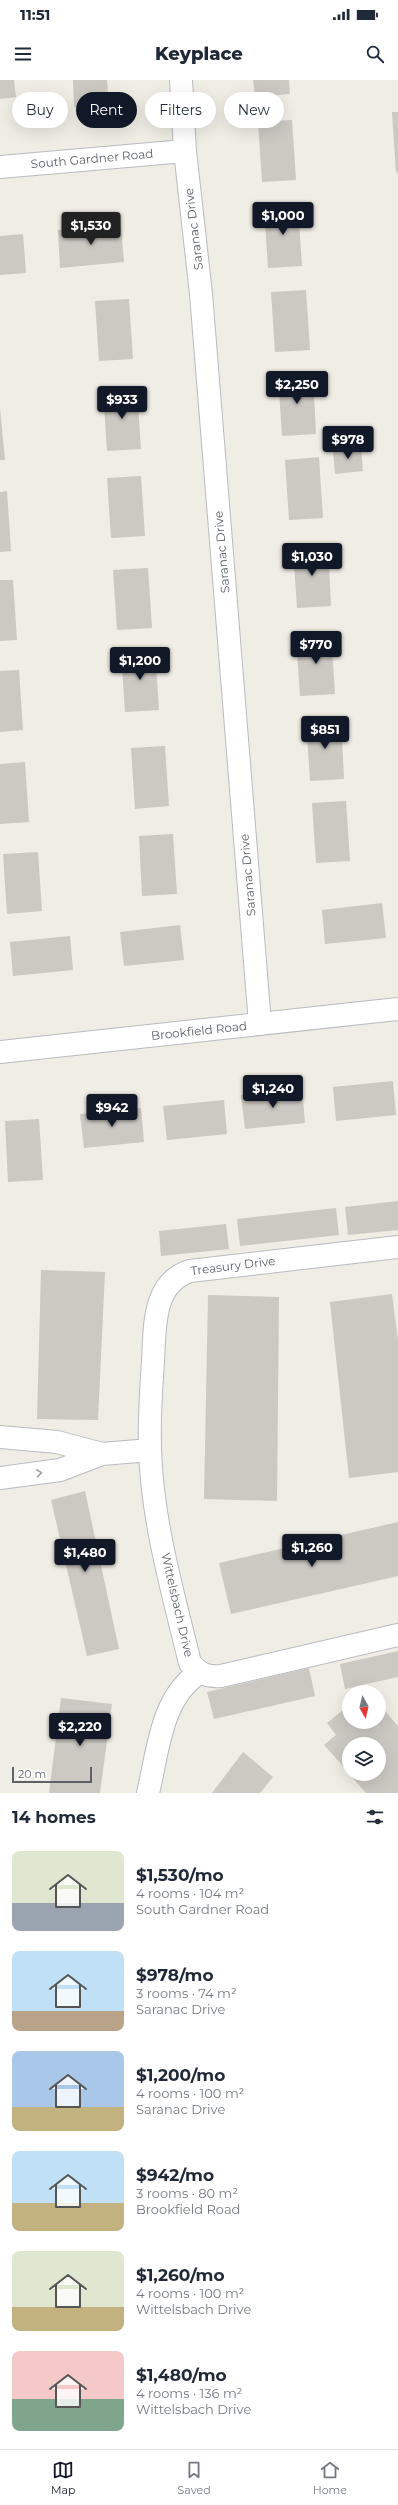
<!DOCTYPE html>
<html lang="en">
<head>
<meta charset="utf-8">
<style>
  :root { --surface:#fff; --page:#f6f6f7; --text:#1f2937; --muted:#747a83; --line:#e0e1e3; --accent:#111827 }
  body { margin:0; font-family:Montserrat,sans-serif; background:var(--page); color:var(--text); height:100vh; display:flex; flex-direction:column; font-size:15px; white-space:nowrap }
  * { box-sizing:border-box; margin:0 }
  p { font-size:13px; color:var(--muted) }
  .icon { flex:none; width:22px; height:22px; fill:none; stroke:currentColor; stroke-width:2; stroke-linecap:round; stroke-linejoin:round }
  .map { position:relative; height:1713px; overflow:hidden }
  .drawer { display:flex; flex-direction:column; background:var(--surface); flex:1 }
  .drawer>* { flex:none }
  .top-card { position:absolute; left:12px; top:12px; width:374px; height:36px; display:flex; gap:8px }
  .needle { width:26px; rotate:172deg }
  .buttons { position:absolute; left:342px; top:1605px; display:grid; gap:8px }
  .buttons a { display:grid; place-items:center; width:44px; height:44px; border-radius:50%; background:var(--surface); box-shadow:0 4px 16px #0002; font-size:20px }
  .scale { position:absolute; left:12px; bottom:10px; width:80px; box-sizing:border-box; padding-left:4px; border:2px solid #5c6267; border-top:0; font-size:11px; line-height:14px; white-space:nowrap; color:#5c6267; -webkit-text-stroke:3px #fff; paint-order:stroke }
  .price { position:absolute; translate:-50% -34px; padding:0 9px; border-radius:4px; background:var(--accent); color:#fff; font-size:13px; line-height:26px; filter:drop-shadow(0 1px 2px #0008) }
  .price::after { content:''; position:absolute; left:50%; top:24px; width:12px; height:9px; margin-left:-6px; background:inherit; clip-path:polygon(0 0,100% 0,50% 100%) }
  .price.on { background:#222; color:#fff }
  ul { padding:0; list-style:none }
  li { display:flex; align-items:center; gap:12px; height:100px; padding:0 12px }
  li span { display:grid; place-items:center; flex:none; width:112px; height:80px; border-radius:8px; color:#555 }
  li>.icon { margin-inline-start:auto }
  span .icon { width:48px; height:48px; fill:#fffc; stroke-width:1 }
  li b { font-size:17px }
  h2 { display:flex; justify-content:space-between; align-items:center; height:48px; padding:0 12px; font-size:17px }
  .tag { padding:0 14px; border-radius:18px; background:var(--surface); box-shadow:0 4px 16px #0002; font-size:14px; line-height:36px }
  .tag.on { background:var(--accent); color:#fff }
  .status { display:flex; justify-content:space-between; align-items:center; height:28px; padding:0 20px; background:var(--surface); direction:ltr }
  .status svg { height:11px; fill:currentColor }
  header { display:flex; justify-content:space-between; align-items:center; height:52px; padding:0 12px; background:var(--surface); font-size:18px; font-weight:800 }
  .dock { display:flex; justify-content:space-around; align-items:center; height:56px; border-top:1px solid var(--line); background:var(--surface); font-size:11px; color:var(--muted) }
  .dock a { display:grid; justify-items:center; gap:2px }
  .dock .on { color:var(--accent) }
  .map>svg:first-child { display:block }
  .building { fill:#ccc8c2 }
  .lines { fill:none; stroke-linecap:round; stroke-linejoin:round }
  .minor-casing { stroke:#b7bbc0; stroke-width:24 }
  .minor { stroke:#fff; stroke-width:22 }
  .oneway { stroke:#9da1a4 }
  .labels { text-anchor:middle; stroke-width:4; stroke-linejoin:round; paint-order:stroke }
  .street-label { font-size:12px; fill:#5c6267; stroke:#fff }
</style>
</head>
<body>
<div class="status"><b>11:51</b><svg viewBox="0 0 49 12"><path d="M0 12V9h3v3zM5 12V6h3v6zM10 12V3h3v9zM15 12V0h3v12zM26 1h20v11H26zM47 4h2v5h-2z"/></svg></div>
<header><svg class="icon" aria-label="menu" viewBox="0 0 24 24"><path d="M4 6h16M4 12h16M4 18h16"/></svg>Keyplace<svg class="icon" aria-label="search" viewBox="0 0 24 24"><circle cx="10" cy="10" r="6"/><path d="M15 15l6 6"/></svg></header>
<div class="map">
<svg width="398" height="1713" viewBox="0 0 398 1713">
  <rect width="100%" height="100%" fill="#f0ede5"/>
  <path class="building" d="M0,0H14L16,17L0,19Z
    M73,0H107L109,25L74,27Z
    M253,0H289L290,14L255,17Z
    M392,32H398V92L396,93Z
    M292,40L296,100L262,102L258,42Z
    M298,125L302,186L268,188L264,127Z
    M121,145L124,182L60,188L58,150Z
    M23,154L26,193L0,195V156Z
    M306,210L310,270L275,272L271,212Z
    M129,219L133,279L99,281L95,221Z
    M313,294L316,354L282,356L278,296Z
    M137,309L141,369L107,371L103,311Z
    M0,328L5,380H0Z
    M361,367L363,391L335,394L333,370Z
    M319,377L323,438L289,440L285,380Z
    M141,396L145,456L111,458L107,398Z
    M7,411L11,471L0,472V412Z
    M328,466L331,526L297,528L293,468Z
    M148,488L152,548L117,550L113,490Z
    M0,500H13L17,560L0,561Z
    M331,554L335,614L300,616L296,556Z
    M155,570L159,630L125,632L121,572Z
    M19,590L23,650L0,652V591Z
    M341,639L344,699L310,701L306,641Z
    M165,666L169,726L135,729L131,668Z
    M25,682L29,742L0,744V684Z
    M346,721L350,781L316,783L312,723Z
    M173,754L177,814L142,816L139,756Z
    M38,772L42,831L7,834L3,774Z
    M382,823L386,858L325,864L322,830Z
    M180,845L184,880L124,886L120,852Z
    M70,856L73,890L13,896L10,862Z
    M393,1001L396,1035L336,1041L333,1007Z
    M302,1009L305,1043L245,1049L241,1015Z
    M224,1020L227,1054L167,1060L163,1026Z
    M141,1028L144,1062L84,1068L80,1034Z
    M39,1039L43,1100L8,1102L5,1041Z
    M398,1121V1150L348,1155L345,1127Z
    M336,1128L339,1155L240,1166L237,1139Z
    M226,1144L229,1169L161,1176L159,1151Z
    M41,1190L105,1192L98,1340L37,1339Z
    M392,1214L398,1260V1392L349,1398L330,1222Z
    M208,1215L279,1217L277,1421L204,1419Z
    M85,1411L119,1569L87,1576L51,1420Z
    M398,1442V1496L231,1534L219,1483Z
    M398,1571V1597L345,1609L340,1584Z
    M309,1588L315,1616L214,1639L207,1612Z
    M61,1618L112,1624L100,1713H49Z
    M379,1624L398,1646V1713H366L349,1694H379V1664H349V1693L324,1665L336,1655L327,1643L349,1625V1642H379Z
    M243,1672L273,1697L260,1713H212Z"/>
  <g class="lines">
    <defs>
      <path id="minor" d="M181,0L185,71L201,214L260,944
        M0,87L185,71
        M0,972L398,929
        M398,1167L190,1191C152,1203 155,1248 153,1281C151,1310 149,1340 150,1369C152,1441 173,1513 190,1583C200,1594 206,1597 221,1596L398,1555
        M0,1357L57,1362L102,1374
        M0,1398L60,1390L102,1374L150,1370
        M148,1713C158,1672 161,1617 199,1593"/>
    </defs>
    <use href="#minor" class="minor-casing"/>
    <use href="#minor" class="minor"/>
  </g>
  <defs><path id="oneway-chevron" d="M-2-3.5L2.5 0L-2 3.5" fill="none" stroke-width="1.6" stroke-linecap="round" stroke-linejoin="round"/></defs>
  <use class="oneway" href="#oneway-chevron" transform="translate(39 1393) rotate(-8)"/>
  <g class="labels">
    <g class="street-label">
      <text transform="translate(92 79) rotate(-5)" y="4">South Gardner Road</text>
      <text transform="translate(194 149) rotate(-97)" y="4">Saranac Drive</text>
      <text transform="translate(222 472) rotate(-95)" y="4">Saranac Drive</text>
      <text transform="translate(248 795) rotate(-95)" y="4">Saranac Drive</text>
      <text transform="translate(199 951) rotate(-6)" y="4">Brookfield Road</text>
      <text transform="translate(233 1186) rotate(-7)" y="4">Treasury Drive</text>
      <text transform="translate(177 1525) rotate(77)" y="4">Wittelsbach Drive</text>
    </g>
  </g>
</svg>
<div class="buttons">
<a><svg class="needle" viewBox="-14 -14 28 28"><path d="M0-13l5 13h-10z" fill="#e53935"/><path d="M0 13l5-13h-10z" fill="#747a83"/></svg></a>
<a><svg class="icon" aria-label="layers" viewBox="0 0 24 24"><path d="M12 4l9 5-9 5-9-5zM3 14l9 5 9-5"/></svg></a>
</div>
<div class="scale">20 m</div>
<b class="price" style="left:283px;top:156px">$1,000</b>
<b class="price on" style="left:91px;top:166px">$1,530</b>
<b class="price" style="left:297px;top:325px">$2,250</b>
<b class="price" style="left:122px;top:340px">$933</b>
<b class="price" style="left:348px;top:380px">$978</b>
<b class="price" style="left:312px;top:497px">$1,030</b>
<b class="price" style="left:316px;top:585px">$770</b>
<b class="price" style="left:140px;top:601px">$1,200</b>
<b class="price" style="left:325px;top:670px">$851</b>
<b class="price" style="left:273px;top:1029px">$1,240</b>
<b class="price" style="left:112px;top:1048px">$942</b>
<b class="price" style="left:312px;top:1488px">$1,260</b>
<b class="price" style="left:85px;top:1493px">$1,480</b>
<b class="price" style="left:80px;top:1667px">$2,220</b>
<div class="top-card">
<a class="tag">Buy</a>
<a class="tag on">Rent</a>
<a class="tag">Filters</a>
<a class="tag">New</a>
</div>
</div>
<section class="drawer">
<h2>14 homes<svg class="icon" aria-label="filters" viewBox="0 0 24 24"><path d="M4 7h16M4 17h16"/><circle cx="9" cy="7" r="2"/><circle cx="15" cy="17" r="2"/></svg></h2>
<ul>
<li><span style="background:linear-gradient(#dfe7d0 65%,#9aa5b1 0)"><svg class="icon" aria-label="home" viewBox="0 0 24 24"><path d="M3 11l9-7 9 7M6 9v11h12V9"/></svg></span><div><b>$1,530/mo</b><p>4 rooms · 104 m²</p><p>South Gardner Road</p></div></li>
<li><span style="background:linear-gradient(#bfe0f5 75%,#b9a48a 0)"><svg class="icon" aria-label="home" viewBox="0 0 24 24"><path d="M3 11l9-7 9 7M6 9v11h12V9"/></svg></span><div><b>$978/mo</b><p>3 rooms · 74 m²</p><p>Saranac Drive</p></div></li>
<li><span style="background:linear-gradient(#a9c7e8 70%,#c2b280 0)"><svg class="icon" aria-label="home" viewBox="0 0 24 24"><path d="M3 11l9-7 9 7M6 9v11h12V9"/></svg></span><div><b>$1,200/mo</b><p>4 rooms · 100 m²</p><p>Saranac Drive</p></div></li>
<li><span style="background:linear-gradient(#bfe0f5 65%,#c2b280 0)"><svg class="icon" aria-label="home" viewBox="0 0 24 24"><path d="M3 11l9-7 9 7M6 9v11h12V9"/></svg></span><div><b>$942/mo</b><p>3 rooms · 80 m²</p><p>Brookfield Road</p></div></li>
<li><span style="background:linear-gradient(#dfe7d0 70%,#c2b280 0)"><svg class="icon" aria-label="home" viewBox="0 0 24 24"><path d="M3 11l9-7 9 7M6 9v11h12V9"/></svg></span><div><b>$1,260/mo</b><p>4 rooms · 100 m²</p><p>Wittelsbach Drive</p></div></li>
<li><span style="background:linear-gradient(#f6c9c9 60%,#7fa58c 0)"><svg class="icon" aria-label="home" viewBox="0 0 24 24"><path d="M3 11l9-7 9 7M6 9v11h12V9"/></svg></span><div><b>$1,480/mo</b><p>4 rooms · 136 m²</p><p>Wittelsbach Drive</p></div></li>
</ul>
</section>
<nav class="dock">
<a class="on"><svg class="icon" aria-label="map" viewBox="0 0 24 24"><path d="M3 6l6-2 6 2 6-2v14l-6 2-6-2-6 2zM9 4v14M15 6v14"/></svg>Map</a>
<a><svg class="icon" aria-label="saved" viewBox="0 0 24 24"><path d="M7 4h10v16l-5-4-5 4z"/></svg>Saved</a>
<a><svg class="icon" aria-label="home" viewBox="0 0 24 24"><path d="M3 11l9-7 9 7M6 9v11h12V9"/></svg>Home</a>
</nav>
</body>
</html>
